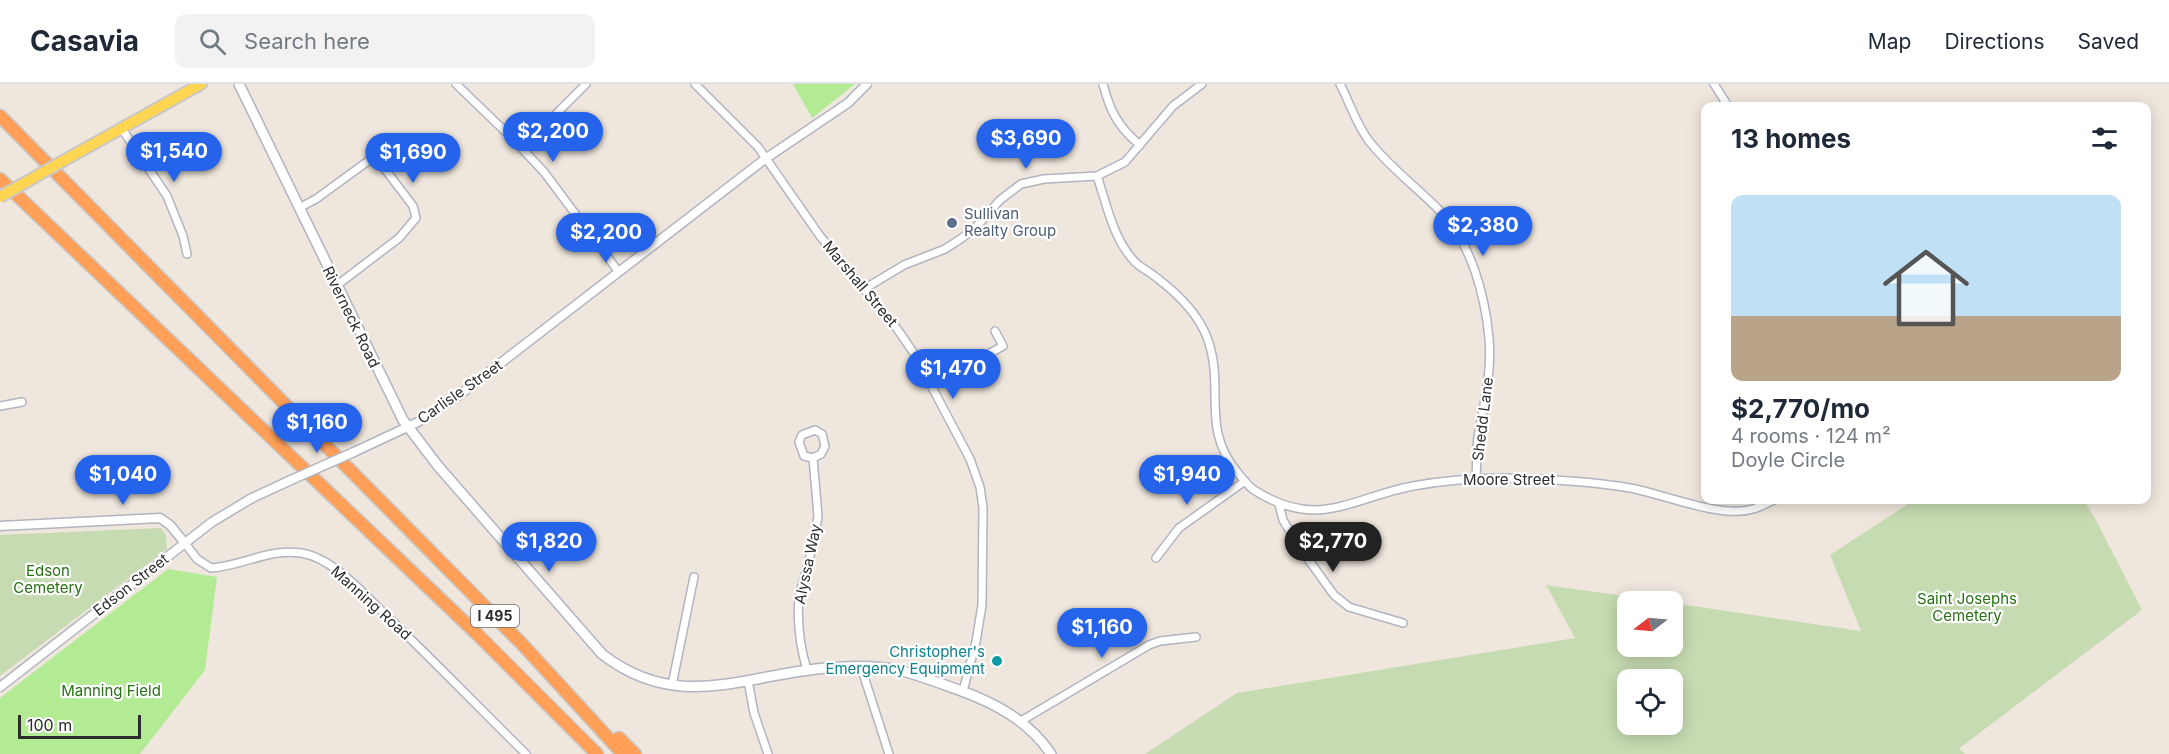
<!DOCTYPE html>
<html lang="en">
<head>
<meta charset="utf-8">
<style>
  :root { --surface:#fff; --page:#f2f2f3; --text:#1f2937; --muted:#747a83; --line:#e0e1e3; --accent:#2563eb }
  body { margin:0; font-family:Inter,sans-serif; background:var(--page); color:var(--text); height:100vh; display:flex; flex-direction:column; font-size:22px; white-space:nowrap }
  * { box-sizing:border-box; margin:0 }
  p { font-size:20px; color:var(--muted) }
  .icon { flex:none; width:33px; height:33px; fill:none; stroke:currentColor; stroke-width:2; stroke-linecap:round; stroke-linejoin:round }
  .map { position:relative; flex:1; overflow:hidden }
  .sheet { position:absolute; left:1701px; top:18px; width:450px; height:402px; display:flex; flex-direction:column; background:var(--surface); border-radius:12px; box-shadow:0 3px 15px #0003 }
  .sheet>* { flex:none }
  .needle { width:39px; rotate:254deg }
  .buttons { position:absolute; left:1617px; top:507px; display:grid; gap:12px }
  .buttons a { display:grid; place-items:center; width:66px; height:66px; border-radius:12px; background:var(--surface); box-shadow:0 3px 15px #0003; font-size:30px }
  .scale { position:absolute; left:18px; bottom:15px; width:123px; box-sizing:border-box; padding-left:6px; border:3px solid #2c2c2c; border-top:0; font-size:16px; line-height:21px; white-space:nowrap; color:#2c2c2c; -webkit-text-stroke:4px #fff; paint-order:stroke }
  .price { position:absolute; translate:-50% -51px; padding:0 14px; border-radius:21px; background:var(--accent); color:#fff; font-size:20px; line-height:39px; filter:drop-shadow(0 2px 3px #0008) }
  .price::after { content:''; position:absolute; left:50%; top:36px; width:18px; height:14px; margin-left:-9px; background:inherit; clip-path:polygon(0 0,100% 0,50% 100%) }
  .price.on { background:#222; color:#fff }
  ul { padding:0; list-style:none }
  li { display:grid; align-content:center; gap:12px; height:318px; padding:0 30px }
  li span { display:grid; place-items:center; height:186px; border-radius:12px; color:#555 }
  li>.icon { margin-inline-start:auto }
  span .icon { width:108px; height:108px; fill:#fffc; stroke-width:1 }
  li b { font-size:26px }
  h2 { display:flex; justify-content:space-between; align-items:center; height:72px; padding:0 30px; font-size:26px }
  header { display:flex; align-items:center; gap:36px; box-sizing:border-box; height:84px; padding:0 30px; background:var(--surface); border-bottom:2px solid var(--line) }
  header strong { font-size:28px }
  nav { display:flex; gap:33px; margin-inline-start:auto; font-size:21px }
  .search { width:420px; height:54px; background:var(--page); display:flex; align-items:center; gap:15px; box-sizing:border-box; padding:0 21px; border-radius:12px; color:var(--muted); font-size:22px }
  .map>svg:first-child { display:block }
  .green { fill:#b2eb94 }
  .cemetery { fill:#c6dbb2; fill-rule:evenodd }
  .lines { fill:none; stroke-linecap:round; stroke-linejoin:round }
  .minor-casing { stroke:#b1b4c1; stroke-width:10 }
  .tertiary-casing { stroke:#b1b4c1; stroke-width:11 }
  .secondary-casing { stroke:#b1b4c1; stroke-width:12 }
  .primary-casing { stroke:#c8c8c8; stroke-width:14 }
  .motorway-casing { stroke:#c8c8c8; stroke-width:15 }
  .minor { stroke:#fff; stroke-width:7 }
  .tertiary { stroke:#fff; stroke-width:8 }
  .secondary { stroke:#fff; stroke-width:9 }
  .primary { stroke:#ffd552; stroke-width:10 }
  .motorway { stroke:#ff9f58; stroke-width:12 }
  .tertiary-bridge-casing { stroke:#b1b4c1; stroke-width:11; stroke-linecap:butt }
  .primary-bridge-casing { stroke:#c8c8c8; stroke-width:14; stroke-linecap:butt }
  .tertiary-bridge { stroke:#fff; stroke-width:8 }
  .primary-bridge { stroke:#ffd552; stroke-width:10 }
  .service-dot { fill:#5c6f8a; stroke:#fff; stroke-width:2 }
  .culture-dot { fill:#0f9aa8; stroke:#fff; stroke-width:2 }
  .labels { text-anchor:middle; stroke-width:4.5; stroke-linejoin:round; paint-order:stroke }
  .shield { fill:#fff; stroke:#6b6b6b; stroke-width:1.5 }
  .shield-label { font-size:14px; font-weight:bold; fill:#2c2c2c }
  .service-label { font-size:15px; fill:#4e5e75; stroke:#fff; text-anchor:start }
  .street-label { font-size:15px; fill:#2c2c2c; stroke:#fff }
  .park-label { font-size:15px; fill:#277213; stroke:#fff }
  .culture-label { font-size:15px; fill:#0d838f; stroke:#fff; text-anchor:end }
</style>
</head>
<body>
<header>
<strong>Casavia</strong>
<div class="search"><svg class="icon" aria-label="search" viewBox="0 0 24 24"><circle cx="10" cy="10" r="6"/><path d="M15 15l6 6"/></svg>Search here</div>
<nav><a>Map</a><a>Directions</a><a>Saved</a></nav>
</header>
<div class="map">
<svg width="2169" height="670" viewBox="0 0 2169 670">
  <rect width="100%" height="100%" fill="#efe7dd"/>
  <path class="green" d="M793,0H855L812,34Z
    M168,485L217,493L205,586L140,670H0V614Z"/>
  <path class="cemetery" d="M1914,416H2084L2097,438L2142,526L1961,663L1959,665L1965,670H1145L1237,609L1575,554L1546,501L1660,517L1628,518V562H1672L1673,519L1861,547L1830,471ZM1628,596H1672V640H1628Z
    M161,444L166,451L167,465L0,592V451Z"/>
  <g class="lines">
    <defs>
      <path id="minor" d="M456,0L513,55L544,88L618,187
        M695,0L758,63L820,152L898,246L915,271L970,375L980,403L983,424L982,521L976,558L963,607
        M1103,0C1110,27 1118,43 1140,61
        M1340,0C1350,19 1356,40 1369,57C1390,84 1417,103 1441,128C1471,159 1485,211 1489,254C1492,288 1484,320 1478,353C1476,367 1477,381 1476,394
        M1714,0L1728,22
        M122,45L167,112L183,152L187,170
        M522,64L586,0
        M1097,92C1107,121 1113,155 1135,178C1141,184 1150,188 1157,194C1178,210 1199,230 1208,256C1225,305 1200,344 1238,389C1243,395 1248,402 1254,406C1318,447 1350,414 1413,402C1445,396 1476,394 1508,394C1549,395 1590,397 1630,404C1664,410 1721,435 1753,425C1760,423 1767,419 1774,416
        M299,124L316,115L375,72L413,122L416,134L399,154L336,202
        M864,205L904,181L945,165L962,154L979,140L1000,116L1021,100L1044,95L1097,92L1125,78L1173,22L1202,0
        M931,301L1003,262L995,247
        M0,322L22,318
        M1279,420L1283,436L1300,464L1334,511L1349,523L1403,539
        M184,458L197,475L211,484C242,482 270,464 301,469C335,474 368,515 392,537C438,581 481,626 526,670
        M1156,474L1179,444L1245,397
        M861,583L889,670
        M807,586C800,563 797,537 799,513L814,457L818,432L813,374L804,372L799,358L802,351L815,346L822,350L825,362L821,370L813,374
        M748,597L754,629L768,670
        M672,601L694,493
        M1021,637L1149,561L1160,557L1196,553"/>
      <path id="tertiary" d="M354,368L418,338L458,312L765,75L848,19L867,0
        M0,442L160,434L170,441L184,458
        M0,603L212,438L252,414L291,396"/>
      <path id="secondary" d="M239,0L403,336L438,382L602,570C678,629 743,591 826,584C849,582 875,581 898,586C919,591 939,599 959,606C995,619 1029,637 1051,670"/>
      <path id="primary" d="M63,77L201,0"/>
      <path id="motorway" d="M0,32L522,560L623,670
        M0,95L476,549L597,670
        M619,654L635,670"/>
    </defs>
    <use href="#minor" class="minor-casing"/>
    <use href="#tertiary" class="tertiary-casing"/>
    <use href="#secondary" class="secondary-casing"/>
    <use href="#primary" class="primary-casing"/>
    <use href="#motorway" class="motorway-casing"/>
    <use href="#minor" class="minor"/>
    <use href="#tertiary" class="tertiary"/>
    <use href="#secondary" class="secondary"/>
    <use href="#primary" class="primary"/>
    <use href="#motorway" class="motorway"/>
    <defs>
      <path id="tertiary-bridge" d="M291,396L354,368"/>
      <path id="primary-bridge" d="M0,113L63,77"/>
    </defs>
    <use href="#tertiary-bridge" class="tertiary-bridge-casing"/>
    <use href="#primary-bridge" class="primary-bridge-casing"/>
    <use href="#tertiary-bridge" class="tertiary-bridge"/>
    <use href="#primary-bridge" class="primary-bridge"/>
  </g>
  <circle class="service-dot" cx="952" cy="139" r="6"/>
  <circle class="culture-dot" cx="997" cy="577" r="6"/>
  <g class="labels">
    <rect class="shield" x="471" y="521" width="48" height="22" rx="4.5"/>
    <g class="shield-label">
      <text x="495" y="537">I 495</text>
    </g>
    <g class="service-label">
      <text x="964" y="135">Sullivan<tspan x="964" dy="17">Realty Group</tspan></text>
    </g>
    <g class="street-label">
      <text transform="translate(860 200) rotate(50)" y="5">Marshall Street</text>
      <text transform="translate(351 233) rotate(64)" y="5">Riverneck Road</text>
      <text transform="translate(460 308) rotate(-35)" y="5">Carlisle Street</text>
      <text transform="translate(1483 335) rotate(-83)" y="5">Shedd Lane</text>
      <text x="1509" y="401">Moore Street</text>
      <text transform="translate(808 480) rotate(-78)" y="5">Alyssa Way</text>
      <text transform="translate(131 501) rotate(-38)" y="5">Edson Street</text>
      <text transform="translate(371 519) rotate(42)" y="5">Manning Road</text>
    </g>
    <g class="park-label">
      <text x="48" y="492">Edson<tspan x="48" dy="17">Cemetery</tspan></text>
      <text x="1967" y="520">Saint Josephs<tspan x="1967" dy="17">Cemetery</tspan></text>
      <text x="111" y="612">Manning Field</text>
    </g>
    <g class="culture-label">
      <text x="985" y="573">Christopher's<tspan x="985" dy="17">Emergency Equipment</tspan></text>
    </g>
  </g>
</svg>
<div class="buttons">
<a><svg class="needle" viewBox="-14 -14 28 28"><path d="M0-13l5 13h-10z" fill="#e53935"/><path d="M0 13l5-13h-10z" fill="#747a83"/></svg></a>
<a><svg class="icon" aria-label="locate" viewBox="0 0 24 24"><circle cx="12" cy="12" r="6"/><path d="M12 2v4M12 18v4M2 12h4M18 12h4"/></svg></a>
</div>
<div class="scale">100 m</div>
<b class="price" style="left:553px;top:79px">$2,200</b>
<b class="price" style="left:1026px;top:86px">$3,690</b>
<b class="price" style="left:174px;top:99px">$1,540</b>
<b class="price" style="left:413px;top:100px">$1,690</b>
<b class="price" style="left:1483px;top:173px">$2,380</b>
<b class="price" style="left:606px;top:180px">$2,200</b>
<b class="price" style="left:953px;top:316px">$1,470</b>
<b class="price" style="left:317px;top:370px">$1,160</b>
<b class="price" style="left:123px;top:422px">$1,040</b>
<b class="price" style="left:1187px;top:422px">$1,940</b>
<b class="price" style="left:549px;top:489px">$1,820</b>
<b class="price on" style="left:1333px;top:489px">$2,770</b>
<b class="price" style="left:1102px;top:575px">$1,160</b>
<section class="sheet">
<h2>13 homes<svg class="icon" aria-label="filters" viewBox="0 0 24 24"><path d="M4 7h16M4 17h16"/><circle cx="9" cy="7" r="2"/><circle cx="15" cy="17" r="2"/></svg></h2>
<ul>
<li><span style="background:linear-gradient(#bfe0f5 65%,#b9a48a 0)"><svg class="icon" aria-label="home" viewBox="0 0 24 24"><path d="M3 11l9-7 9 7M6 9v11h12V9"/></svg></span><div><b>$2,770/mo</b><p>4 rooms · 124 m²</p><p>Doyle Circle</p></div></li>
</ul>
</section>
</div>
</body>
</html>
